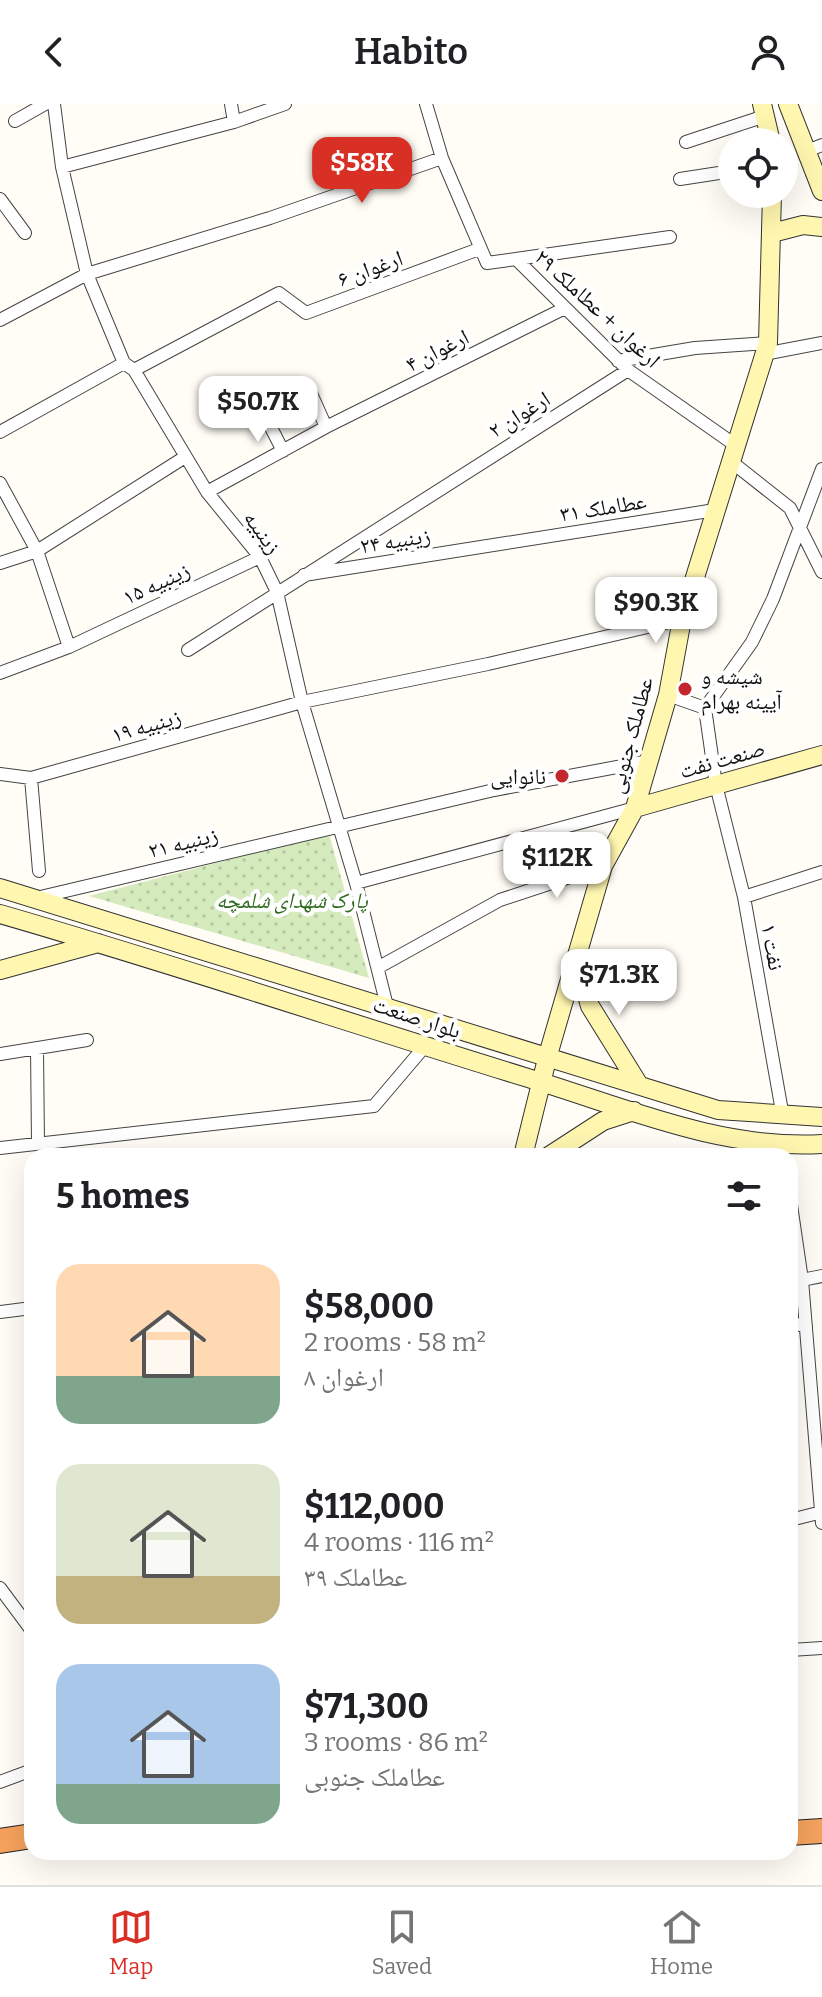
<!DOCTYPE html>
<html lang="en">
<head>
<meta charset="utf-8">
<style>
  :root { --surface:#fff; --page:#f2f2f2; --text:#202124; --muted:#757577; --line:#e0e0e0; --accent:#d93025 }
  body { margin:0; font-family:Bitter,"Noto Naskh Arabic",serif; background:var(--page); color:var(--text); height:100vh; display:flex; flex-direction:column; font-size:30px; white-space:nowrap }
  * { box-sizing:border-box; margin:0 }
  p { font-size:26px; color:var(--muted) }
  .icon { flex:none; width:44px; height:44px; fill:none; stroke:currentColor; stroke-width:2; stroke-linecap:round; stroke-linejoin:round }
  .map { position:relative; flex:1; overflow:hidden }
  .drawer { position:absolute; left:24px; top:1044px; width:774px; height:712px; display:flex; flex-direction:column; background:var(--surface); border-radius:24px; box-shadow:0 8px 32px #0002 }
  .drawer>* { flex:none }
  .fabs { position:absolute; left:718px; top:24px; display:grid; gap:16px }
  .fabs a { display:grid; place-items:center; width:80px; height:80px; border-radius:50%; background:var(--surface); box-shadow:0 8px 32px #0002; font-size:40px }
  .price { position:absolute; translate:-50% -68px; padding:0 18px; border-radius:16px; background:#fff; color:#222; font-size:26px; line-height:52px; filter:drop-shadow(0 2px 4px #0008) }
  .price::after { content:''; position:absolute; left:50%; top:48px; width:24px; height:18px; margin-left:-12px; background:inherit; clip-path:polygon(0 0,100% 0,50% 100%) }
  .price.on { background:var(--accent); color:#fff }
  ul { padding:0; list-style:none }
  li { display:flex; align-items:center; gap:24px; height:200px; padding:0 32px }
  li span { display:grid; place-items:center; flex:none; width:224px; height:160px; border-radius:24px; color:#555 }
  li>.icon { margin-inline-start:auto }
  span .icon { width:96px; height:96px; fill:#fffc; stroke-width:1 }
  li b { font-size:34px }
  h2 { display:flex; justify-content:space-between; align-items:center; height:96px; padding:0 32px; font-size:34px }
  header { display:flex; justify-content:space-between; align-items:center; height:104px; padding:0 32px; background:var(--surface); font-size:36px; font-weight:600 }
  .tabs { display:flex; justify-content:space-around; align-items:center; height:112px; border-top:2px solid var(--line); background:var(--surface); font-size:22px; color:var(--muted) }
  .tabs a { display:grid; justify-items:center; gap:4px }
  .tabs .on { color:var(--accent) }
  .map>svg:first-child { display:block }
  .grass { fill:url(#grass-dots) }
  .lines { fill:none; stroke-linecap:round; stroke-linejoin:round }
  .street-casing { stroke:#444; stroke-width:14 }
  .secondary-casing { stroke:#333; stroke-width:20 }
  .highway-casing { stroke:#222; stroke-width:26 }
  .street { stroke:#fff; stroke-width:12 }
  .secondary { stroke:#fff6b0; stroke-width:18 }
  .highway { stroke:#f5a25d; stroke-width:24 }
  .poi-dot { fill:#c4262e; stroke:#fff; stroke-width:3 }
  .labels { text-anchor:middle; stroke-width:8; stroke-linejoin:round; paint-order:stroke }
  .street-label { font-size:22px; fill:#111; stroke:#fff }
  .poi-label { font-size:22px; fill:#111; stroke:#fff; text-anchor:start }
  .park-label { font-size:22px; font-style:italic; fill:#2f6b1f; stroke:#fff }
</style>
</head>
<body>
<header><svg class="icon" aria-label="back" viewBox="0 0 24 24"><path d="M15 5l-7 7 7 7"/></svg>Habito<svg class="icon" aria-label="person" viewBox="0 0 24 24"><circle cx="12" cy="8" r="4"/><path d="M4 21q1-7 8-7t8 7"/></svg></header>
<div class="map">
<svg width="822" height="1781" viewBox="0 0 822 1781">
  <defs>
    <pattern id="grass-dots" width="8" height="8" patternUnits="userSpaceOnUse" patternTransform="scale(2)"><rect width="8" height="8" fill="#d5ebbd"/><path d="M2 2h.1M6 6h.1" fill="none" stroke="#b6c8a1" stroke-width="1.8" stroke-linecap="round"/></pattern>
  </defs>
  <rect width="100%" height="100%" fill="#fffdf5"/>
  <path class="grass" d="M329,730L369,874L89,792Z"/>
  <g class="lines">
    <defs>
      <path id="street" d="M54,0L62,63L87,170L124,259L134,266L207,388L260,453L277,488L302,598L356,779L388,906
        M231,0L234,18
        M426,0L442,54L487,159L516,155L628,266L738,343
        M15,17L45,0
        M686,38L765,12
        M807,47L822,41
        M62,63L234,18L285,0
        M680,75L732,67
        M0,95L25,129
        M516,155L670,133
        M0,216L87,170L270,114L442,54
        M764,250L822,239
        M618,257L695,244L768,239
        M134,266L279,189L306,209L479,145
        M309,285L326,323
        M238,316L261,304L283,347
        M0,328L124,259
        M733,359L790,404L822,468
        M0,379L37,447L69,543
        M207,388L326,323L565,204
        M0,459L37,447L185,353
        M304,471L715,406
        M188,546L628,266
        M0,569L69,543L260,453
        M668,591L705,604
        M0,670L31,674L302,598L488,560L682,515
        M31,674L39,767
        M356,779L635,704
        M744,793L822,768
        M36,794L494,686L649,657
        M379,863L500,796L603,762
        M37,944L38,1040
        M0,950L87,936
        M783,1013L744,793L716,681L705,604L752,538L773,495L822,365
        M0,1044L374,1002L425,942
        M790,1094L802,1176L822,1419
        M802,1176L822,1172
        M0,1208L32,1204
        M790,1219L806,1222
        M790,1416L822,1408
        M0,1484L32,1527
        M790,1546L822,1544
        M0,1678L32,1666"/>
      <path id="secondary" d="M762,0L771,38
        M788,0L822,87
        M772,129L803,121L822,123
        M635,704L822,651
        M0,784L718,1006L822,1013
        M0,810C177,861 352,920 528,974C624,1003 720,1046 822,1040
        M577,856L590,902L639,981
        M0,866L98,839
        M523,1052L548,951L603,762L635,704L668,591L682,515L768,239L772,90
        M549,1052L603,1017L634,1007"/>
      <path id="highway" d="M790,1729L822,1727
        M0,1737L32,1732"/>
    </defs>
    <use href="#street" class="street-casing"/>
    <use href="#secondary" class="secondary-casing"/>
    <use href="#highway" class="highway-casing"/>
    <use href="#street" class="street"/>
    <use href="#secondary" class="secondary"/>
    <use href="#highway" class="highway"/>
  </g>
  <g class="poi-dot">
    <circle cx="685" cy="585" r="8"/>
    <circle cx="562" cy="672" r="8"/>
  </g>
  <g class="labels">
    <g class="street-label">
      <text transform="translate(370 164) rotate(-20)" y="8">ارغوان ۶</text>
      <text transform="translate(598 204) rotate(43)" y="8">ارغوان + عطاملک ۲۹</text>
      <text transform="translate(437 246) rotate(-27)" y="8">ارغوان ۴</text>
      <text transform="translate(519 310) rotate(-32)" y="8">ارغوان ۲</text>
      <text transform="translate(603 403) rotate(-9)" y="8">عطاملک ۳۱</text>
      <text transform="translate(263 428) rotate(54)" y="8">زینبیه</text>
      <text transform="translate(395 436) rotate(-9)" y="8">زینبیه ۲۴</text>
      <text transform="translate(156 479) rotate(-25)" y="8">زینبیه ۱۵</text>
      <text transform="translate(146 621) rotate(-16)" y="8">زینبیه ۱۹</text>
      <text transform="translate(630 631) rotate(-75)" y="8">عطاملک جنوبی</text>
      <text transform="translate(722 655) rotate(-16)" y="8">صنعت نفت</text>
      <text transform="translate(183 738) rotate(-14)" y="8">زینبیه ۲۱</text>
      <text transform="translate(773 843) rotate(80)" y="8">نفت ۱</text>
      <text transform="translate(417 913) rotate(18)" y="8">بلوار صنعت</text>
    </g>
    <g class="poi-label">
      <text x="701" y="580">شیشه و<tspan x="701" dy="25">آیینه بهرام</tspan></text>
      <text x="546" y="680" text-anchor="end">نانوایی</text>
    </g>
    <g class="park-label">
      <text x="292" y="804">پارک شهدای شلمچه</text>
    </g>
  </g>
</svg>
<div class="fabs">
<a><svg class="icon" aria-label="locate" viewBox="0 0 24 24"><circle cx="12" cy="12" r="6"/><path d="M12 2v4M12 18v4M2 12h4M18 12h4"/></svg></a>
</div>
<b class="price on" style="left:362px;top:101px">$58K</b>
<b class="price" style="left:258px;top:340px">$50.7K</b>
<b class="price" style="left:656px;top:541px">$90.3K</b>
<b class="price" style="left:557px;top:796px">$112K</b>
<b class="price" style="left:619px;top:913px">$71.3K</b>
<section class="drawer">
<h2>5 homes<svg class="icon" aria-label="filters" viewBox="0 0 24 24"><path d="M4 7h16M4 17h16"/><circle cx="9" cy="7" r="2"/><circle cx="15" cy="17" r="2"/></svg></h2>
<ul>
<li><span style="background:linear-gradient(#ffd9b3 70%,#7fa58c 0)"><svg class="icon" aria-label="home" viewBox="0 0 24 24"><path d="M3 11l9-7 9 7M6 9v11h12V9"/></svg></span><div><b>$58,000</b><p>2 rooms · 58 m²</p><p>ارغوان ۸</p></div></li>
<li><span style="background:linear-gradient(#dfe7d0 70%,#c2b280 0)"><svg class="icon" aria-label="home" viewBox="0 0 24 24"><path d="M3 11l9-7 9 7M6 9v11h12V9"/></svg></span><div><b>$112,000</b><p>4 rooms · 116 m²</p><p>عطاملک ۳۹</p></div></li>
<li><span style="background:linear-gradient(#a9c7e8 75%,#7fa58c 0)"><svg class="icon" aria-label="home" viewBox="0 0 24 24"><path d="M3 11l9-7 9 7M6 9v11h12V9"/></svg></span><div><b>$71,300</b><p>3 rooms · 86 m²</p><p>عطاملک جنوبی</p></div></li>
</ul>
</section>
</div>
<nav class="tabs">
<a class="on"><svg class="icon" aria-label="map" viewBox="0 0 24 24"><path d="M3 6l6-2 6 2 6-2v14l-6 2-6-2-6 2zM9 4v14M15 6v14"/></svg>Map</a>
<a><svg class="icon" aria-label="saved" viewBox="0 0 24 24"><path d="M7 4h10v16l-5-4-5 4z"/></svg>Saved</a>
<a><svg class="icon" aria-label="home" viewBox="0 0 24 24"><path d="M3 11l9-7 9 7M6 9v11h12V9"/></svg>Home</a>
</nav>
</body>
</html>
